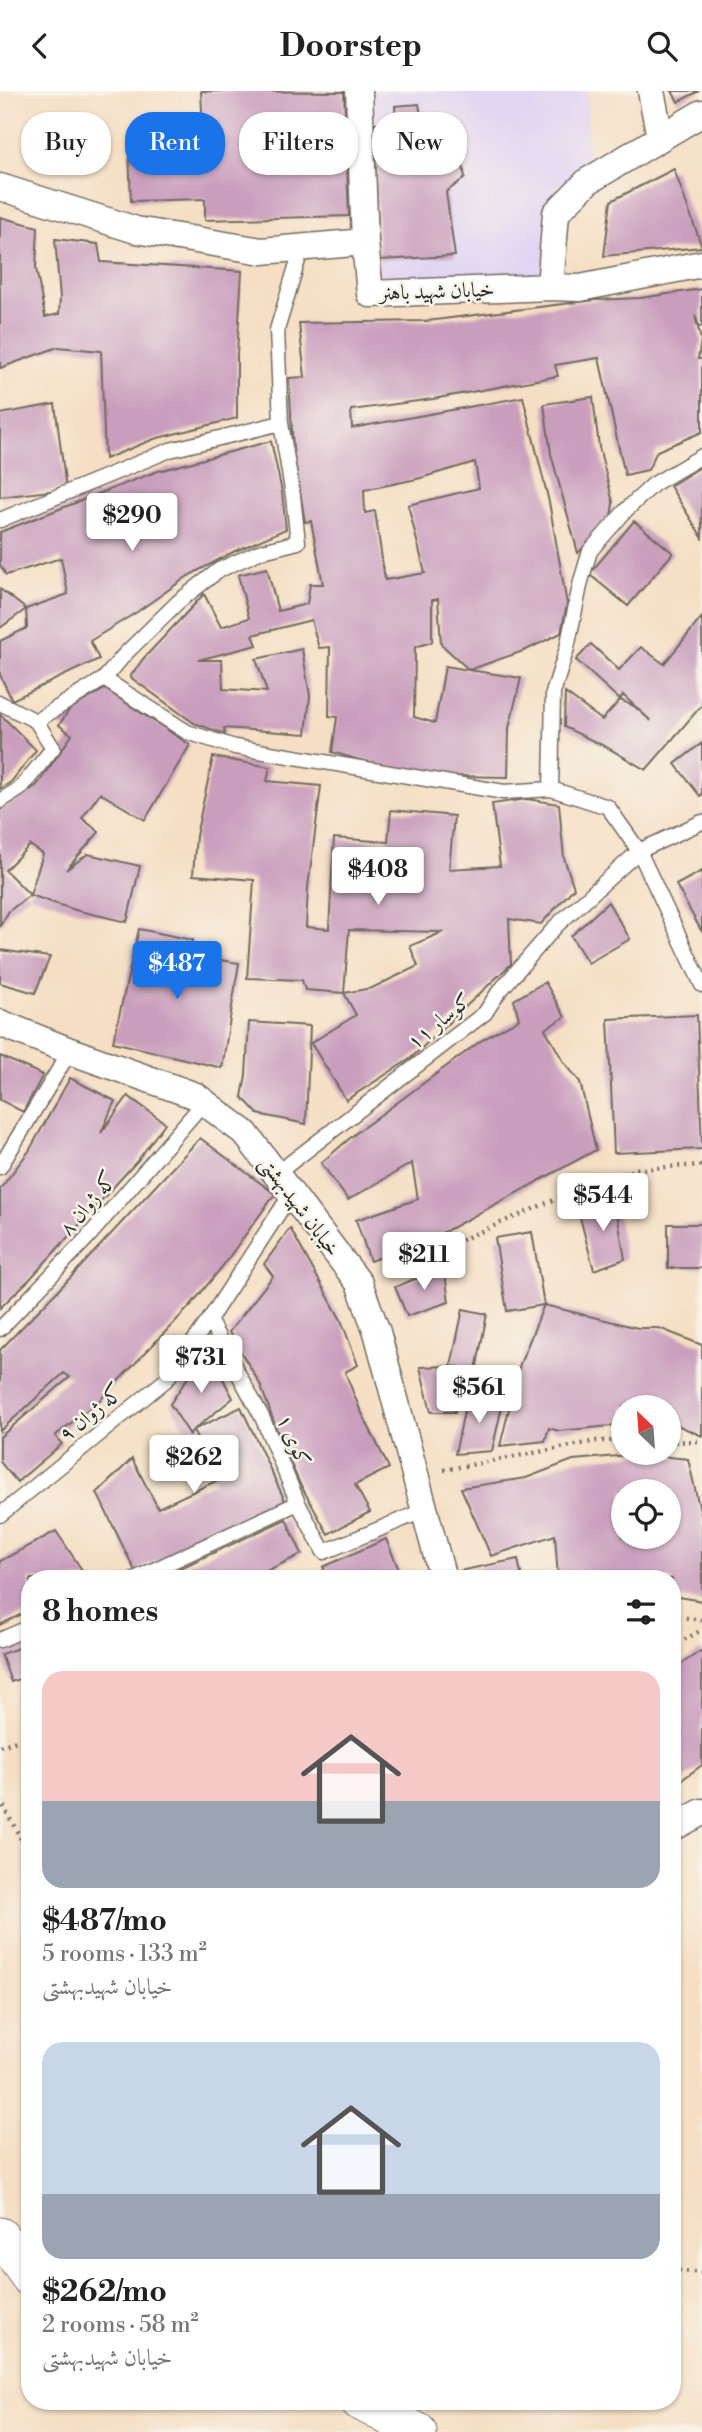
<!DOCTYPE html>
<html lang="en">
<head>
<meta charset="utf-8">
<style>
  :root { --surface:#fff; --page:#f2f2f2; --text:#222; --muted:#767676; --accent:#1a73e8 }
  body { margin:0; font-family:"Libre Bodoni",Amiri,serif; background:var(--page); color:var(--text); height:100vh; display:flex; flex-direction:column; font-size:26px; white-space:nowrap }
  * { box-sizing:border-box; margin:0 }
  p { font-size:23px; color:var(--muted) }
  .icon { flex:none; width:38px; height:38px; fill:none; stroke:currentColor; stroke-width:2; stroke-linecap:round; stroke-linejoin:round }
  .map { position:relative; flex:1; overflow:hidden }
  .side { position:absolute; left:21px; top:1479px; width:660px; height:840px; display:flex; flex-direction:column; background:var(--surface); border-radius:28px; box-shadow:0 2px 5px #0004 }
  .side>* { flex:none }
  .top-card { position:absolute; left:21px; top:21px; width:662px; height:63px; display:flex; gap:14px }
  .needle { width:46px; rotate:335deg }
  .controls { position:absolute; left:611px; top:1304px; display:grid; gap:14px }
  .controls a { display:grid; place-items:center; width:70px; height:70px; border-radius:50%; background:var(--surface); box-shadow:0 2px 5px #0004; font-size:35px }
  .price { position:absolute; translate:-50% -60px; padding:0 16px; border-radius:7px; background:#fff; color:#222; font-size:23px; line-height:46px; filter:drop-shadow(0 2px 4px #0008) }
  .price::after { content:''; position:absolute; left:50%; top:42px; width:21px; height:16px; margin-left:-10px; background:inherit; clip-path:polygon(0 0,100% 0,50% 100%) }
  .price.active { background:var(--accent); color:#fff }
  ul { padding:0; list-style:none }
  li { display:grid; align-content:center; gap:14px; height:371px; padding:0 21px }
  li span { display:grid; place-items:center; height:217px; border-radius:21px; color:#555 }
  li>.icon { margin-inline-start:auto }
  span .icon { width:126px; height:126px; fill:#fffc; stroke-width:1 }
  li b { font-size:30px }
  h2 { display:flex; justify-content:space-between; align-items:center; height:84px; padding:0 21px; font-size:30px }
  .pill { padding:0 24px; border-radius:28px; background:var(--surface); box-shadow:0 2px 5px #0004; font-size:24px; line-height:63px }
  .pill.active { background:var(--accent); color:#fff }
  header { display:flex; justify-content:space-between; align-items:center; height:91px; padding:0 21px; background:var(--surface); font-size:32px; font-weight:800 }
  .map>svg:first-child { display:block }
  .built { fill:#e2d4f3 }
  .building { fill:#c99ebd; fill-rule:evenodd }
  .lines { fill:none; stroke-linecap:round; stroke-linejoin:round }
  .lane-casing { stroke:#726a60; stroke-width:17 }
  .street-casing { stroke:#726a60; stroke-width:29 }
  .secondary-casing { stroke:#726a60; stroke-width:39 }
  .path { stroke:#726a60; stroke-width:4.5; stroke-dasharray:2 5; stroke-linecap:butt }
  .lane { stroke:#fff; stroke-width:14 }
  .street { stroke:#fff; stroke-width:26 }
  .secondary { stroke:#fff; stroke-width:37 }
  .labels { text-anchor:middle; stroke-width:5; stroke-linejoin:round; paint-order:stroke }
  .street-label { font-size:21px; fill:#2b2b2b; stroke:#f7f3e8 }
</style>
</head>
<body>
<header><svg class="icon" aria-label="back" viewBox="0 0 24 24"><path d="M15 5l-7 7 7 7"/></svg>Doorstep<svg class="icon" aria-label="search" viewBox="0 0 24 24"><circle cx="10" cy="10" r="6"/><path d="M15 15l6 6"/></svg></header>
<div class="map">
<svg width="702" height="2341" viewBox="0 0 702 2341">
  <rect width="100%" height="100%" fill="#f7f3e8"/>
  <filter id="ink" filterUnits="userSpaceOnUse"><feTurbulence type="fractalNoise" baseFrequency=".0143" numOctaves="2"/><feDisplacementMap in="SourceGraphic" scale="14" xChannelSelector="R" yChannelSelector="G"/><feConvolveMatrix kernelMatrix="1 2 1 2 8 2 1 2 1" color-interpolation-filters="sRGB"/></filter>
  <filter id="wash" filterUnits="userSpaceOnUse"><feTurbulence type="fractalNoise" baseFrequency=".00686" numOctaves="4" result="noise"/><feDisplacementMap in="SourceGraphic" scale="28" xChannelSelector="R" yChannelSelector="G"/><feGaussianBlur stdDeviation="1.57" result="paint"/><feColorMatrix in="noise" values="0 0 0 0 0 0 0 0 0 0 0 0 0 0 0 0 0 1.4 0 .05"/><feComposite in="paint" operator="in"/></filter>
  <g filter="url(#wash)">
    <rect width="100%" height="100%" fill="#f5dec3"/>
    <path class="built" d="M373,0H512V2L587,0L588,77L545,115L546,184L387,188L379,180Z"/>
    <g id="blocks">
      <path class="building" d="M201,0L344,1L349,125L205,129V108L131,110L129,60L204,58Z
        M672,0H699L678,11Z
        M419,13L422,30L456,28L465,87L446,101L455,165L379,169L374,32H396L395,15Z
        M674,78L702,156L604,165L611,110Z
        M0,126L38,136L36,177L45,226L59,223L60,206L55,148L98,153L101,171L242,180L237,263V327L154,348L105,368L101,260L58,256L0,277Z
        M702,198V235L699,236L695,224L701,249L698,268H702V341L657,360L648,379L625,384L599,267L555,274L558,285L433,308L351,319L352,337L523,306L549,411L567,513L561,542L526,559L469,579L521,587L509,637L508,686L451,685L387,677L332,661L337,626L329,625L330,556L319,557L311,529L253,544L257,554L198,569H222L223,598L267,601L256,568L302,558L310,605L306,643L224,637L225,643L194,632L130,586L143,568L204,503L221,536L249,527L238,484L267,477L278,520L307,513L310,493H323L311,430L305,431L293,358L289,287L305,286L299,232L427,230L595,209L640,207ZM475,371L479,397L408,414L425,482L385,489L375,420L365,422L364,399L417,388ZM438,508L441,553L469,579L445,575L435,632L414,626L415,556L432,551V509Z
        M593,306L599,356L613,411L611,428L578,462L551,363L544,313Z
        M55,313L66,398L0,406V323Z
        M271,350L282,401L286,438L233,461L188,485L137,521L90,550L99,568L12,609L0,584V550L27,537L26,518L68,503L61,467L6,484L0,474V441L155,381Z
        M702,375V446L670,395Z
        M634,430L673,462L628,515L589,483Z
        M0,498L26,518L0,537Z
        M702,526V614L646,679L608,657L564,636L565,602L602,629L620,609L634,615L651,630L623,604L620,609L576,569L591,553L619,579L641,556L664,573Z
        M105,598L190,654L145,729L100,702L82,727L99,741L66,779L88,763L140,775L127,831L75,819L30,804L43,763L30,754L5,779L30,804L9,820L0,835V719L37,694L72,644L59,634L70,618Z
        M0,623L36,659L11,691L0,698Z
        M702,652V704L700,705L675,673Z
        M213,666L270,676L267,690L321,695L308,796L306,836L329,838L334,747L388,751L391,719L454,725L449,778L500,775L492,713L527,708L559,713L564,767L574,797L541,833L509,828L511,873L410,968L346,1009L311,952L356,924L344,902L372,897L418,875L410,855L443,841L349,839L344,902L305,899L302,889L247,887L254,789L193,784L196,745Z
        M702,780V841L676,794Z
        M608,811L630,848L588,872L571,845Z
        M139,838L193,849L190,864L239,872L222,977L113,951Z
        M0,859L50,866L35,902L0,892Z
        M545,891L565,926L545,938L564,971L580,991L596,1059L431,1148L370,1170L356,1129L418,1108L412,1072L348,1109L321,1072L356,1042L482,949L519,928L514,909Z
        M697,924L702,1058L614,1062L608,928Z
        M249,931L310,935L306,1033L258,1023L242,1006L246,984Z
        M0,965L43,984L23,1021L0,1009Z
        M70,987L115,1010L101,1042L128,1005L165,1032L138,1069L30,1188L0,1217V1098L29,1060Z
        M200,1047L275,1103L222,1176L191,1214L101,1308L55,1345L62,1353L17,1391L0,1371V1346L70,1286L64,1282L0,1340V1259L72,1185Z
        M614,1105L625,1168L594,1179L578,1119Z
        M668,1133H702V1177H668Z
        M290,1137L341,1229L358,1274L345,1281L359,1316L389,1377L355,1394L370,1421L328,1443L299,1391L282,1353L260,1293L229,1241L273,1185L264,1173Z
        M532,1141L544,1214L638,1237H659L702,1254V1345L668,1330V1316H623V1329L610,1335L559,1340L549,1337L545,1350L500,1355L520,1273L544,1214L507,1220L495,1147Z
        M444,1176L449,1211L407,1225L395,1196Z
        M463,1218L487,1223L476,1279L451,1275L455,1321H431L420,1276L451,1275Z
        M211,1265L233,1307L191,1341L190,1344L170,1313L201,1267Z
        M467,1306H504L492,1360L455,1363Z
        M241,1316L285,1410L135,1480L97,1402L132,1368L158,1417L216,1390L193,1339Z
        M640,1363L688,1368L702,1428V1510L672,1505V1488H558L555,1444L491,1465L461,1397L526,1387L573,1369ZM623,1400H668V1446H623Z
        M286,1428L302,1463L258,1484L250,1488H157Z
        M56,1440L88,1488H30V1519L0,1534V1470Z
        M386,1448L403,1488H328L323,1476Z
        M518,1468L522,1488H461L459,1480Z
        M30,1553V1584L11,1591L1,1563Z
        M702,1559V1674L672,1696V1579Z"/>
    </g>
  </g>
  <g filter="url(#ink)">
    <use href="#blocks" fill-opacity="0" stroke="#726a60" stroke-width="2"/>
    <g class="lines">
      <defs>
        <path id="lane" d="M0,429L170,359L281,332
          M104,588L187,641L235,656L504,701L551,698L608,716L639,760L702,894
          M0,612L36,630L104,588L125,563L178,511L219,479L259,461L298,451L293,405L281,332L277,239L302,156
          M551,698L553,602L567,557L581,490L590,460L627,418L654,393L702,365
          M0,710L21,697L53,657L36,630
          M0,1076L70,960
          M276,1083L485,922L498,902L557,834L639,760L702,731
          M209,1229L262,1326L298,1412
          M0,1238L88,1146L204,1011
          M0,1424L167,1288L209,1229L291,1103
          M134,1488L298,1412L324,1461L425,1419
          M0,1549L30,1536"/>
        <path id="street" d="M359,0L365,151
          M651,0L660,46
          M0,96L136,139L262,160L365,151L370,203L550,196L556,122L588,90L702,22
          M550,196L580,197L702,173
          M0,932L70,960L196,1005L245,1042L359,1192L377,1241L443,1488
          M672,1737L702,1721"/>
        <path id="secondary" d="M0,2145L30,2187
          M359,2310L418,2341"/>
      </defs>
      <use href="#lane" class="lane-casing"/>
      <use href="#street" class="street-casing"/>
      <use href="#secondary" class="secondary-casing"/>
      <path class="path" d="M384,1182L575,1100L636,1078L702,1074
        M668,1351L702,1350
        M444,1379L597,1350H623
        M672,1525L702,1529
        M672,1555L702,1539
        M0,1655L30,1646
        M0,1709L30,1765
        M672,2179L702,2182"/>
      <use href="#lane" class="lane"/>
      <use href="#street" class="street"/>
      <use href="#secondary" class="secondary"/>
    </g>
  </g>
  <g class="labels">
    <g class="street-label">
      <text transform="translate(437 200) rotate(-2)" y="7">خیابان شهید باهنر</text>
      <text transform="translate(439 930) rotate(-39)" y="7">کوسار ۱۱</text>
      <text transform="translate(88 1113) rotate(-49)" y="7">که ژوان ۸</text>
      <text transform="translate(300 1115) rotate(53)" y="7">خیابان شهیدبهشتی</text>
      <text transform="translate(91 1322) rotate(-39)" y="7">که ژوان ۹</text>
      <text transform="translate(294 1349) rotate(67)" y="7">کوی ۱</text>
    </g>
  </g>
</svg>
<div class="controls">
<a><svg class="needle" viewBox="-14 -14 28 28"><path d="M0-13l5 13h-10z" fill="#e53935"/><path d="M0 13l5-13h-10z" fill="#767676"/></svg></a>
<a><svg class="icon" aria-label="locate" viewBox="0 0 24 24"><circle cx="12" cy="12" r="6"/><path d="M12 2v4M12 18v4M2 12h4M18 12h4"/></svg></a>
</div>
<b class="price" style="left:132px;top:462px">$290</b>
<b class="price" style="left:378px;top:816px">$408</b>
<b class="price active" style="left:177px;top:910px">$487</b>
<b class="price" style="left:603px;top:1142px">$544</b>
<b class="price" style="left:424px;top:1201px">$211</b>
<b class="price" style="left:201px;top:1304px">$731</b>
<b class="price" style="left:479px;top:1334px">$561</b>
<b class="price" style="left:194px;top:1404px">$262</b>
<div class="top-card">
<a class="pill">Buy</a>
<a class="pill active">Rent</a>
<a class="pill">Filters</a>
<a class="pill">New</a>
</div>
<section class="side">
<h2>8 homes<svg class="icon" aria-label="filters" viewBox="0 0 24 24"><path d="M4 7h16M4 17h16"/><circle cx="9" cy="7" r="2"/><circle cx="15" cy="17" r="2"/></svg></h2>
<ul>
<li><span style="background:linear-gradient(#f6c9c9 60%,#9aa5b1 0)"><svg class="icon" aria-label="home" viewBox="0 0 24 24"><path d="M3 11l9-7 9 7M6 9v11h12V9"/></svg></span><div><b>$487/mo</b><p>5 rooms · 133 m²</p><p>خیابان شهیدبهشتی</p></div></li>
<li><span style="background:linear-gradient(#c9d6e8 70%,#9aa5b1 0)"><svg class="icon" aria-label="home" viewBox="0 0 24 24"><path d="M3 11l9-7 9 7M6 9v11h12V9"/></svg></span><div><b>$262/mo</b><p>2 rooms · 58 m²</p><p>خیابان شهیدبهشتی</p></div></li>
</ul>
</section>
</div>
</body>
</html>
